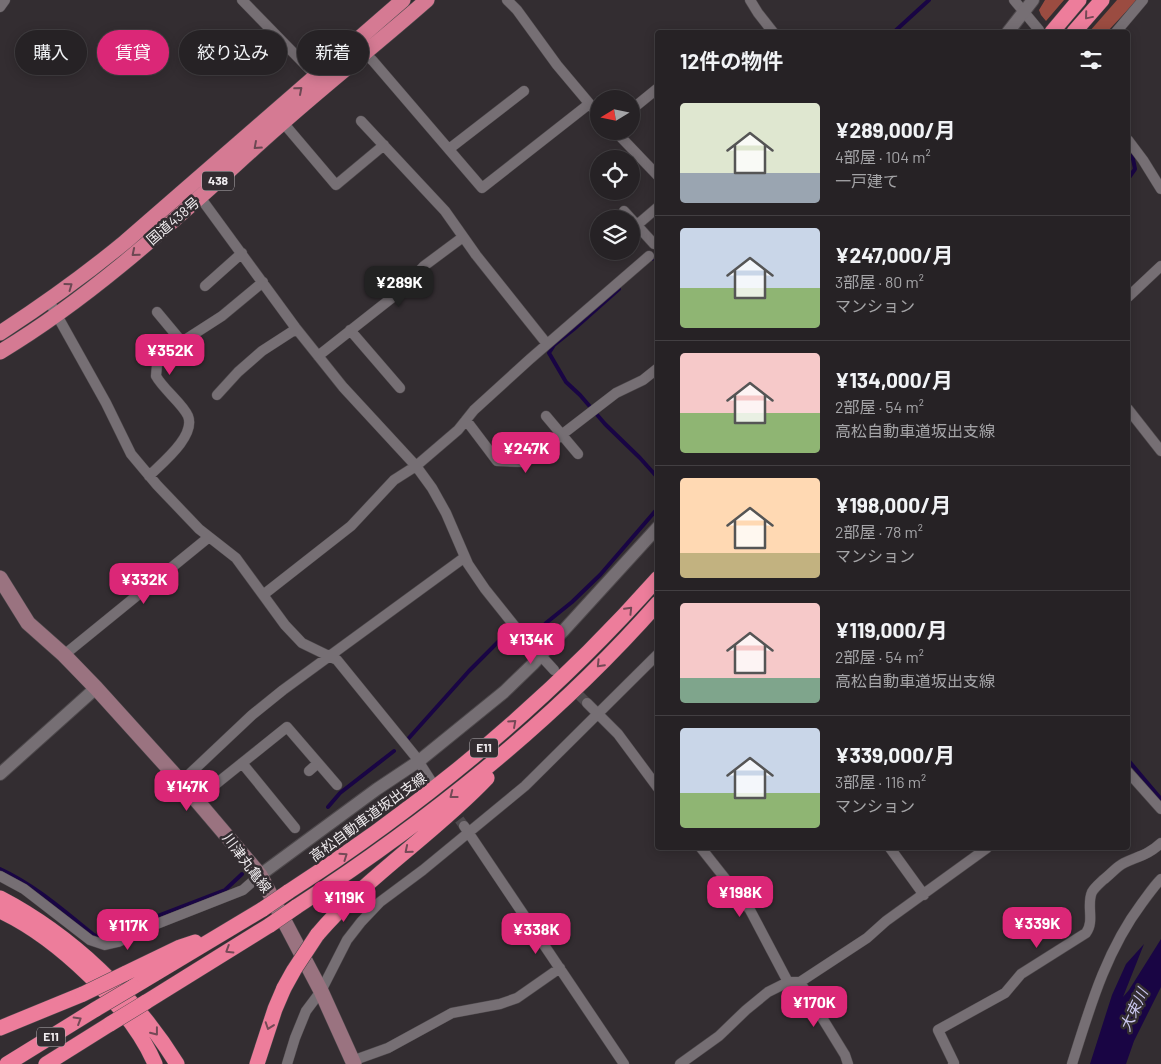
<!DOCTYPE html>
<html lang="ja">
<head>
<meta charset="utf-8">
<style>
  :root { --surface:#262225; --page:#2e2a2d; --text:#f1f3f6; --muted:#a4a4a7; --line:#423f42; --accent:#db2777 }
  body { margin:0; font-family:Barlow,"Noto Sans JP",sans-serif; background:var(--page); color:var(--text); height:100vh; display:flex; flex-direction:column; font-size:19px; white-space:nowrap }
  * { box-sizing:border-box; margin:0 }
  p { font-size:16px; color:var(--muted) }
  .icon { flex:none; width:28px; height:28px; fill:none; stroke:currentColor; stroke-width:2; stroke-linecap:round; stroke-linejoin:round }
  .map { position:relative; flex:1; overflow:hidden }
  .drawer { position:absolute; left:655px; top:30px; width:475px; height:820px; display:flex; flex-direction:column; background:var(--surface); border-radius:5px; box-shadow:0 2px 12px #0003,0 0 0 1px var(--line) }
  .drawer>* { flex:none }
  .guide { position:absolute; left:15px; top:30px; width:475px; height:45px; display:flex; gap:10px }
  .needle { width:32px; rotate:260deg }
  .fabs { position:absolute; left:590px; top:90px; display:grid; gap:10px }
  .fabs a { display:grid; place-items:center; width:50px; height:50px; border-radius:50%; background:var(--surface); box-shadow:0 2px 12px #0003,0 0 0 1px var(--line); font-size:25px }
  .price { position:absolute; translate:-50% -42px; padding:0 11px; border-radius:10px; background:var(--accent); color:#fff; font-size:16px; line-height:32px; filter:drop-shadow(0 1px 2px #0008) }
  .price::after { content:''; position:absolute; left:50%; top:30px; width:15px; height:11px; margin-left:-8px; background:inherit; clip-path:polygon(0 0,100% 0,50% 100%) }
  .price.selected { background:#222; color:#fff }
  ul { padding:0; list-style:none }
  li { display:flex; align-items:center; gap:15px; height:125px; padding:0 25px }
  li+li { border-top:1px solid var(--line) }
  li span { display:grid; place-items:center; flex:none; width:140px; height:100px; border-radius:5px; color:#555 }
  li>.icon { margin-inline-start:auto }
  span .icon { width:60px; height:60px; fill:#fffc; stroke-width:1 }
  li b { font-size:21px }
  h2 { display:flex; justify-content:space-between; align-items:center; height:60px; padding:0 25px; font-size:21px }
  .pill { padding:0 18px; border-radius:22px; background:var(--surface); box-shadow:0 2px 12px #0003,0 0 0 1px var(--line); font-size:18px; line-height:45px }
  .pill.selected { background:var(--accent); color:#fff }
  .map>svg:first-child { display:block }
  .forest { fill:#9b4c41 }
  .water { fill:#190544 }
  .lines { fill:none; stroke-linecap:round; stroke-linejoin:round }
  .stream { stroke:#190544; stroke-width:4 }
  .minor-tunnel { stroke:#4f4a4e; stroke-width:10; stroke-dasharray:10 5; stroke-linecap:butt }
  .minor-casing { stroke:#4e494c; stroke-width:11 }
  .tertiary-casing { stroke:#4e494c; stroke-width:14 }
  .secondary-casing { stroke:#4e494c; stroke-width:16 }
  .trunk-casing { stroke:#4e494c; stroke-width:16 }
  .motorway-casing { stroke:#4e494c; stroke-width:16 }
  .minor { stroke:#766f74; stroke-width:10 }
  .tertiary { stroke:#766f74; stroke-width:12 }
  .secondary { stroke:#9a7380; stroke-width:15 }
  .trunk { stroke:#d57a93; stroke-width:15 }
  .motorway { stroke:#ed7d9b; stroke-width:15 }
  .motorway-bridge-casing { stroke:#4e494c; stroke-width:16; stroke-linecap:butt }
  .motorway-bridge { stroke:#ed7d9b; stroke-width:15 }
  .oneway { stroke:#744956 }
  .oneway2 { stroke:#6c4853 }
  .labels { text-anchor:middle; stroke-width:5; stroke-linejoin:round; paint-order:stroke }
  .shield { fill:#332d31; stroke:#b7b3b6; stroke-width:1 }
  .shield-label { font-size:12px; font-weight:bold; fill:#f0ecef }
  .street-label { font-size:14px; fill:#f0ecef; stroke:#332d31 }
  .water-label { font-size:15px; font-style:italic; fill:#cbc8f0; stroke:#332d31 }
</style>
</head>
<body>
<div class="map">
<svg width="1161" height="1064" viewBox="0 0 1161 1064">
  <rect width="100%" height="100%" fill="#332d31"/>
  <path class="forest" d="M1045,0H1064L1046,21L1041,15L1039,10Z
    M1117,0H1137L1107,32H1089Z"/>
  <path class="water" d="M1161,939V987L1134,1041L1126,1064H1090L1112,995L1126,964L1144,944L1123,997L1129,990Z"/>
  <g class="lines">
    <path class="stream" d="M894,32L929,0
      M1128,148L1132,154L1135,169L1128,179
      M652,259L658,251
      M619,289L574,329L554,345L549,353L566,382L580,395L605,424L640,458L658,478
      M408,739L469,671L510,630L519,642L539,632L546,623L572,602L600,575L658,508
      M1128,760L1161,799
      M328,807L340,793L394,751
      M0,869C35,885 64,911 94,935C101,939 106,939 115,938L160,915L225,890L242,874"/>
    <path class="minor-tunnel" d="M558,674L587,703
      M433,783L464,826"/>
    <defs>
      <path id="minor" d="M242,0L319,79
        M507,0L517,10L557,65L599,115
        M750,0L758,13L773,32
        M1014,0L1039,30
        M0,7L5,0
        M1116,32L1143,0
        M360,49L373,61L482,188L589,104
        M631,110L658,88
        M280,119L336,185L384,145
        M361,121L445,211L476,255L547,344
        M615,131L658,176
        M1128,140L1143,160L1161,189
        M449,149L524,91
        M197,193L295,327L343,387L416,466L432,488L446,513L468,564L485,589L521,634L554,670
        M624,211L654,244
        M637,225L658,207
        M205,286L242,253
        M1128,297L1161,266
        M49,301L106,403L131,454L157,485L199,529L236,558L285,625L302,643L337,660L415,756L431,781
        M157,312L182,342
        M350,330L400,388
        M318,356L398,293L424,266L463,237
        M217,395L238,372L262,351L296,329
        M1128,409L1161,451
        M546,416L578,454
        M466,420L497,461L524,462L564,433L616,393L643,380L658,368
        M149,476C162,463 196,436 188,416C183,404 163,389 156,376L157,365L163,354L222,316L263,282
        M263,595L351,526L394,480L416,466L458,430L474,410L530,359L649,256
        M64,655L209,537
        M587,703L618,734L658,788
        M242,763L295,828
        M309,771L318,763
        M1128,772L1161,809
        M181,782L252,715L283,690L465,557
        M196,800L287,727L337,785
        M464,826L624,1064
        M701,848L750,910L788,982
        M890,848L924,895
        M0,876L24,889L90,940L105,945L118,942L149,927L243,890L260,875
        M800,982L845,1055L848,1064
        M352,1061L388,1048L452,1013L500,1004L517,998L560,968
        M287,1064L295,1038L306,1011L321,991L347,940L361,922L380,902L423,870L525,786L658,654
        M680,1064L719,1036L746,1010L768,992L788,982H800L867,938L886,921L987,848
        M953,1064L954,1063L938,1030L1005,993L1021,974L1086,933C1095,921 1086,905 1092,892C1095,887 1099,884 1103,880C1110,875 1116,867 1124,863C1139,856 1148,855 1161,843
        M1072,1064C1090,1007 1106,951 1142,903C1148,895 1154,886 1161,879"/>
      <path id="tertiary" d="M1008,32L1033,0
        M0,774L96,688
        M260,875L377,789L419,761L504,692L533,664L658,527"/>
      <path id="secondary" d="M0,578L28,623L64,655L96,688L181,782L260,875L321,991L354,1064"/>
      <path id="trunk" d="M0,333C43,305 85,275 125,242L403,0
        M0,352C100,292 185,210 271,133C322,87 376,45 427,0"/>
      <path id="motorway" d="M1052,32L1079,0
        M1074,32L1102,0
        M288,892C425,804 550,700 658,578
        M0,898C71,935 135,996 177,1064
        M296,907C428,821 553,722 658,603
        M0,911C56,937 131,1007 155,1064
        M317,935C367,876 434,834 487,778
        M124,974L180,947L195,942
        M133,987L263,909
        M146,1002L270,925
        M0,1028L83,994
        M7,1064L96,1009
        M46,1064L110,1024
        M257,1064L275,1009L284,988"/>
    </defs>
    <use href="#minor" class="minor-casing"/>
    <use href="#tertiary" class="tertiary-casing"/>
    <use href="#secondary" class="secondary-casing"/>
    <use href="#trunk" class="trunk-casing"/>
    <use href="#motorway" class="motorway-casing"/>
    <use href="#minor" class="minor"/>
    <use href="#tertiary" class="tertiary"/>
    <use href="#secondary" class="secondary"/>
    <use href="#trunk" class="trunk"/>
    <use href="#motorway" class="motorway"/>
    <defs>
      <path id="motorway-bridge" d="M263,909L288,892
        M270,925L296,907
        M284,988L294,970L317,935
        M83,994L124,974
        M96,1009L133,987
        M110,1024L146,1002"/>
    </defs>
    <use href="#motorway-bridge" class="motorway-bridge-casing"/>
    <use href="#motorway-bridge" class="motorway-bridge"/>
  </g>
  <defs><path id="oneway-chevron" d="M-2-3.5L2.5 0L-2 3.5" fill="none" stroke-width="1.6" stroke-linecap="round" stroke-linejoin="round" transform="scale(1.25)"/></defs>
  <g class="oneway">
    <use href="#oneway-chevron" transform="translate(1088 16) rotate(130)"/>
    <use href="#oneway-chevron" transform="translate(629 610) rotate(-46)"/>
    <use href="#oneway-chevron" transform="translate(600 664) rotate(134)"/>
    <use href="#oneway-chevron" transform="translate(513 723) rotate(-42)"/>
    <use href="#oneway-chevron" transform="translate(453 795) rotate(142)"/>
    <use href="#oneway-chevron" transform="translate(408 850) rotate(140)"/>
    <use href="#oneway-chevron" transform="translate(344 856) rotate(-35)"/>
    <use href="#oneway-chevron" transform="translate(229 950) rotate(148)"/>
    <use href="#oneway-chevron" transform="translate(78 1020) rotate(-31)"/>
    <use href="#oneway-chevron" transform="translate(269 1026) rotate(109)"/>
    <use href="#oneway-chevron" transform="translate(155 1032) rotate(52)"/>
  </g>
  <g class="oneway2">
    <use href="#oneway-chevron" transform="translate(299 90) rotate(-41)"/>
    <use href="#oneway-chevron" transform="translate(257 146) rotate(138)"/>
    <use href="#oneway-chevron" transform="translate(135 253) rotate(140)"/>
    <use href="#oneway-chevron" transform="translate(69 286) rotate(-36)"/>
  </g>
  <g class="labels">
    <g class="shield">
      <rect x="202" y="171.5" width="32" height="19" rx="4"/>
      <rect x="470" y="738.5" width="28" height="19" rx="4"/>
      <rect x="37" y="1027.5" width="28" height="19" rx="4"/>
    </g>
    <g class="shield-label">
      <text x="218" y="185">438</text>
      <text x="484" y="752">E11</text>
      <text x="51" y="1041">E11</text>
    </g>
    <g class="street-label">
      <text transform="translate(173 221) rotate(-41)" y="5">国道438号</text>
      <text transform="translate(368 817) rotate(-36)" y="5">高松自動車道坂出支線</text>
      <text transform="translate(247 863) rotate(53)" y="5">川津丸亀線</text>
    </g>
    <g class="water-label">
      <text transform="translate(1134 1010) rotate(-65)" y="5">大束川</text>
    </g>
  </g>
</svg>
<div class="fabs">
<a><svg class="needle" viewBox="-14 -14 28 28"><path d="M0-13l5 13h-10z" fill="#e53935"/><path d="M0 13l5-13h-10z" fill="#a4a4a7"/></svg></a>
<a><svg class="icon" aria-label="locate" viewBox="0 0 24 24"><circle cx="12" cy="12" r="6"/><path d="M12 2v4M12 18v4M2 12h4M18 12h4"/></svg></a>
<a><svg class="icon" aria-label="layers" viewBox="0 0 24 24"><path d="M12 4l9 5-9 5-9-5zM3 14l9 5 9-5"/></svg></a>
</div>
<b class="price selected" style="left:399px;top:308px">¥289K</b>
<b class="price" style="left:170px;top:376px">¥352K</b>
<b class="price" style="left:526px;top:474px">¥247K</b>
<b class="price" style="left:144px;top:605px">¥332K</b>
<b class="price" style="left:531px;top:665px">¥134K</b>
<b class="price" style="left:187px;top:812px">¥147K</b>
<b class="price" style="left:740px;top:918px">¥198K</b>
<b class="price" style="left:344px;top:923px">¥119K</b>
<b class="price" style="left:1037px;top:949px">¥339K</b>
<b class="price" style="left:128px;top:951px">¥117K</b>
<b class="price" style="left:536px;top:955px">¥338K</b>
<b class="price" style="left:814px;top:1028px">¥170K</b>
<div class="guide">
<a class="pill">購入</a>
<a class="pill selected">賃貸</a>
<a class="pill">絞り込み</a>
<a class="pill">新着</a>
</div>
<section class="drawer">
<h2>12件の物件<svg class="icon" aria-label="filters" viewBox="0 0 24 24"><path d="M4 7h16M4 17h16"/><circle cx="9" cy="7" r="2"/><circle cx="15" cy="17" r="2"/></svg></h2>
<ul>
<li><span style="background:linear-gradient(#dfe7d0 70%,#9aa5b1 0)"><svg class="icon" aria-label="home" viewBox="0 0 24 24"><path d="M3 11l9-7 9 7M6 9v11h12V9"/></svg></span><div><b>¥289,000/月</b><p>4部屋 · 104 m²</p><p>一戸建て</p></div></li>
<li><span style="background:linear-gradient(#c9d6e8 60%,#8fb573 0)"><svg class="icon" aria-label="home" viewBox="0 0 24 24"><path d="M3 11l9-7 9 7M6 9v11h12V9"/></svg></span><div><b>¥247,000/月</b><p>3部屋 · 80 m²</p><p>マンション</p></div></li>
<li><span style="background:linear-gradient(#f6c9c9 60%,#8fb573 0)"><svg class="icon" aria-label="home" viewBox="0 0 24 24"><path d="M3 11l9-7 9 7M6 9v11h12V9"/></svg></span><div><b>¥134,000/月</b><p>2部屋 · 54 m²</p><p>高松自動車道坂出支線</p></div></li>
<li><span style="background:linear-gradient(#ffd9b3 75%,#c2b280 0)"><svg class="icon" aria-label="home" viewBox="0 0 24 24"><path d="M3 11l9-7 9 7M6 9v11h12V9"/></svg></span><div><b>¥198,000/月</b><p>2部屋 · 78 m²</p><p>マンション</p></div></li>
<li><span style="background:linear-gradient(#f6c9c9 75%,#7fa58c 0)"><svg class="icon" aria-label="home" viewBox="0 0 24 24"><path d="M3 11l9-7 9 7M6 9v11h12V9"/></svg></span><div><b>¥119,000/月</b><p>2部屋 · 54 m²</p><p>高松自動車道坂出支線</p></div></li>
<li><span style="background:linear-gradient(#c9d6e8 65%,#8fb573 0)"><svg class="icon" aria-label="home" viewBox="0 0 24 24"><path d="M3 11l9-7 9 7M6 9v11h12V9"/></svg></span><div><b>¥339,000/月</b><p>3部屋 · 116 m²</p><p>マンション</p></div></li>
</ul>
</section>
</div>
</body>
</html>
